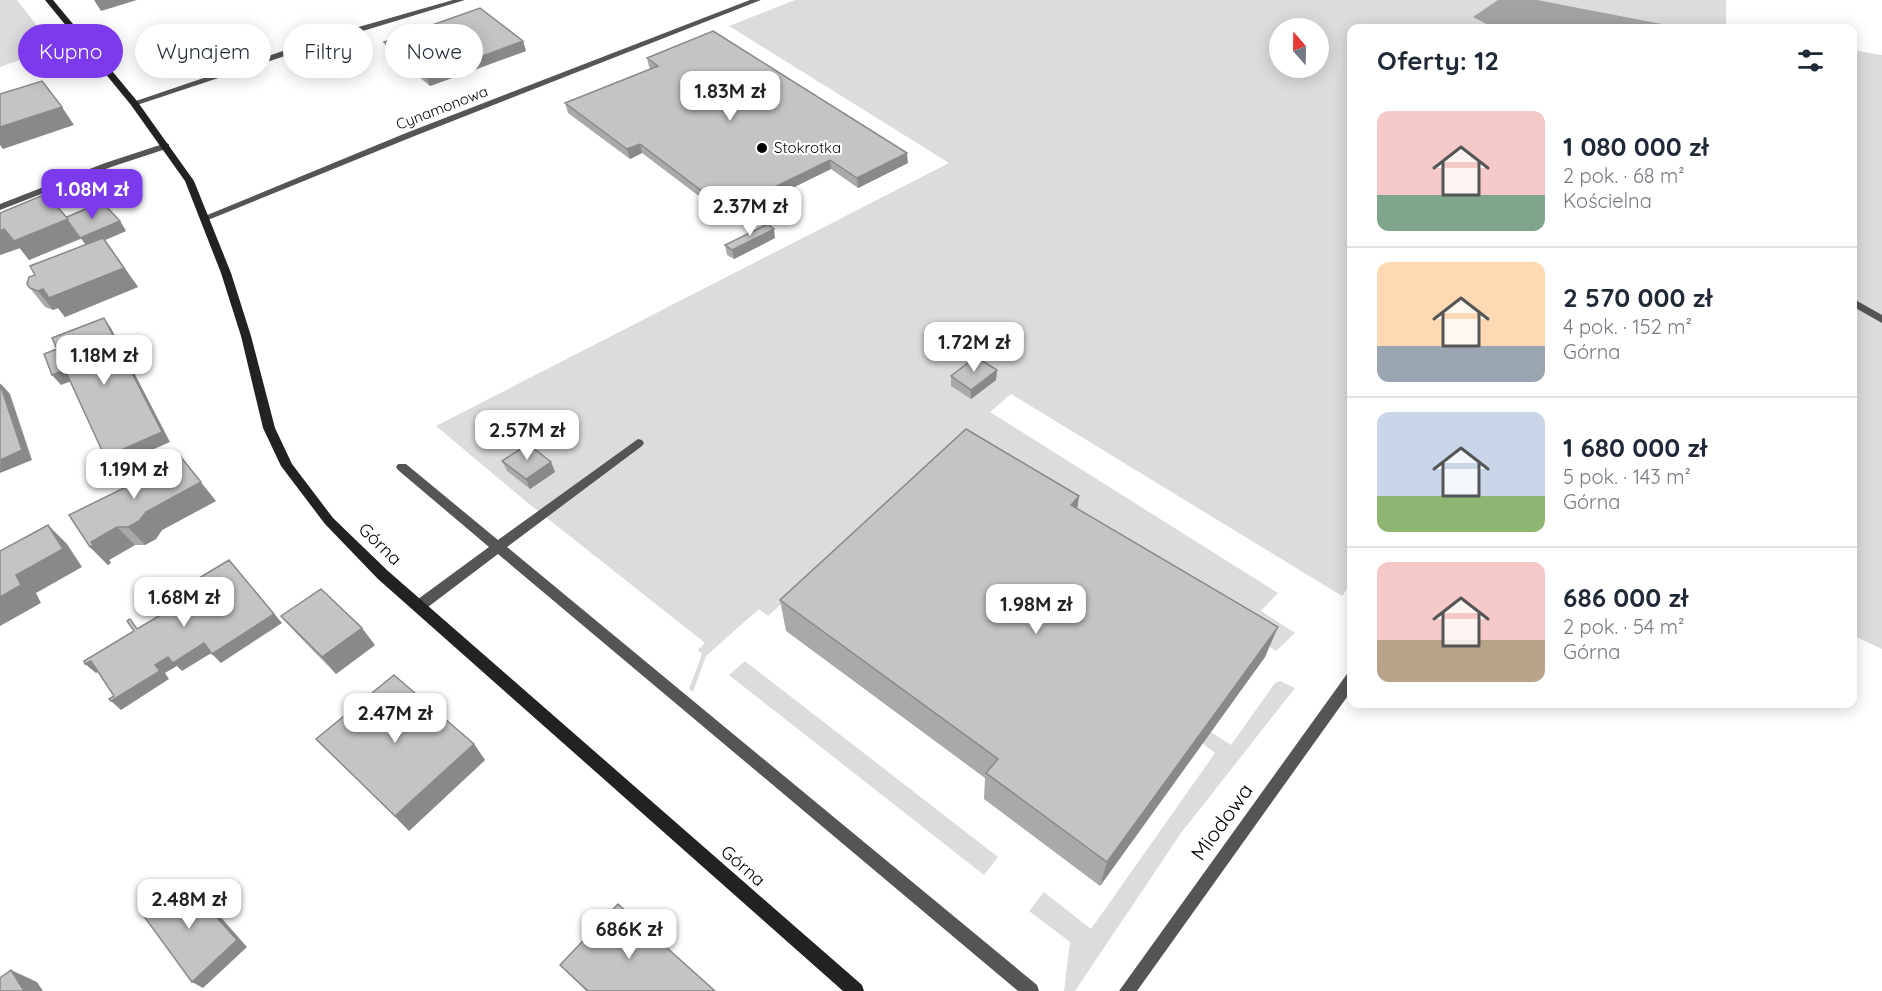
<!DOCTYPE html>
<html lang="pl">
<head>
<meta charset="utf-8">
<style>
  :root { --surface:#fff; --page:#f6f6f7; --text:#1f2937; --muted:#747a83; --line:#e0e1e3; --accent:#7c3aed }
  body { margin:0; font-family:Quicksand,sans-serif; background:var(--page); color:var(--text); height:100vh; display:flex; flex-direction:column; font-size:22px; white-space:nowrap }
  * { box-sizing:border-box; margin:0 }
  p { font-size:20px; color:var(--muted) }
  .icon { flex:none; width:33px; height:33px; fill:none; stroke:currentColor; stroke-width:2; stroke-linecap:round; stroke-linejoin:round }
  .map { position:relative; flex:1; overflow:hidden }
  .details { position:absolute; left:1347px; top:24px; width:510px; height:684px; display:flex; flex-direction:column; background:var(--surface); border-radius:12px; box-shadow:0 3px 15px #0003 }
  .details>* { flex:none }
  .top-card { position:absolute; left:18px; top:24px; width:570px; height:54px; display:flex; gap:12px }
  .needle { width:39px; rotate:340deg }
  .controls { position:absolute; left:1269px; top:18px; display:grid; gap:12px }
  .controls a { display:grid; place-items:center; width:60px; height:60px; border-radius:50%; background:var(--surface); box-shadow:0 3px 15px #0003; font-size:30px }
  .price { position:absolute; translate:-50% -51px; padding:0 14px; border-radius:12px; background:#fff; color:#222; font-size:20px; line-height:39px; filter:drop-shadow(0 2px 3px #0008) }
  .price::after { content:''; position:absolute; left:50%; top:36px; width:18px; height:14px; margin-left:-9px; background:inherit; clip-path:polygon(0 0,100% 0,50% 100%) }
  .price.current { background:var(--accent); color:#fff }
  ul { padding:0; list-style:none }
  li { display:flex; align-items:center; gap:18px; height:150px; padding:0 30px }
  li+li { border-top:2px solid var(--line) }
  li span { display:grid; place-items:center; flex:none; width:168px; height:120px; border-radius:12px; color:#555 }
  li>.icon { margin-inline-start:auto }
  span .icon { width:72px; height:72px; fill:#fffc; stroke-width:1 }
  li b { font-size:26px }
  h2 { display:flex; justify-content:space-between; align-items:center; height:72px; padding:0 30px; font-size:26px }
  .pill { padding:0 21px; border-radius:27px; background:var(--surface); box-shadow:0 3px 15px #0003; font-size:21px; line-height:54px }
  .pill.current { background:var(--accent); color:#fff }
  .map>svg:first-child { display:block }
  .green { fill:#dcdcdc; fill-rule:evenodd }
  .water { fill:#a3a3a3 }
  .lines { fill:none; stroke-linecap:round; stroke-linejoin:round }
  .lane { fill:#555; fill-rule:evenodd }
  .street { fill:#555; fill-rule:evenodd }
  .secondary { fill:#222; fill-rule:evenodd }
  .wall { fill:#a9a9a9 }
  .shaded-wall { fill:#898989 }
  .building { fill:#c4c4c4; stroke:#898989; stroke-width:1.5 }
  .poi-dot { fill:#000; stroke:#fff; stroke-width:2 }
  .labels { text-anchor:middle; stroke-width:4.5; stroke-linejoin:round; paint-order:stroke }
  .far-street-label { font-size:15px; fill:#000; stroke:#fff }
  .far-poi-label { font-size:15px; fill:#000; stroke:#fff; text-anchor:start }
  .street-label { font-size:18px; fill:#000; stroke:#fff }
  .near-street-label { font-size:21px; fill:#000; stroke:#fff }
</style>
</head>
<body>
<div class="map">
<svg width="1882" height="991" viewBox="0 0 1882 991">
  <rect width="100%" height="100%" fill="#fff"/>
  <path class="green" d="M0,0H17L52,45L48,50L0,67Z
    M795,0H1726V25L1742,28H1352V583L1342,596L1011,394L990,412L1278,593L1261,611L1295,633L1276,651L949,452L768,616L759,609L706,656L693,692L689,689L702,654L698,650L705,643L528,503L436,426L949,163L729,26ZM1280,28H1318V68H1280Z
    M1852,50L1882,55V649L1852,635Z
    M745,661L998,857L984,875L729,675Z
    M1280,681L1295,688L1181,833L1075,991H1064L1070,942L1029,911L1044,892L1091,929L1215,753L1202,743L1211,732L1231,745L1275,683Z"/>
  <path class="water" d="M1498,0H1537L1682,28H1494L1473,17Z"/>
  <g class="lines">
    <path class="lane" d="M453,0H465L333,40L137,105L130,103L327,36Z
      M1852,298L1882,315V323L1852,306Z
      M638,439L642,440L644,443L642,446L507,547L1037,985L1039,991H1018L498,554L424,610L419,611L414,610L412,606L414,602L489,547L398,470L396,467L398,464H406L498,540Z"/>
    <path class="street" d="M750,0H761L412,137L208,220L205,221L200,218L406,133Z
      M166,143L169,144V148L111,167L0,210V204L105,163Z
      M1352,672V690L1137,991H1119L1347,674Z"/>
    <path class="secondary" d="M45,0H53L137,101L194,181L231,273L251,336L275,428L292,464L333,518L388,571L862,985L864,991H843L378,579L325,524L281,466L263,428L241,336L221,273L185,181L131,105Z"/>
  </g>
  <path class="wall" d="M523,41L526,51L430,86L388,51L384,42Z
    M647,58L908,163L858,188L831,169L729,219L642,153L630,159L568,113L565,103L651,69L649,67Z
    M0,213L120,221L126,231L105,240L138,287L65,317L58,308L53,310L45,307L30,288L35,275L85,244L81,239L29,260L20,248L0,255Z
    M775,238L734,259L727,255L725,245Z
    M997,370L996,380L971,399L951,386V376Z
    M502,461L551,462L555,472L530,489L507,471Z
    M1079,496L1077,509L1265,657L1100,886L984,799L985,778L786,631L780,600Z
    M216,501L162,530L156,539L145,545H135L109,560L111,563L108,565L90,547L69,515Z
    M281,616L375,645L336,674L296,633Z
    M317,739L474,744L485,760L409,831Z
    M560,965L715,991H586Z"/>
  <path class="shaded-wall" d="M94,0H137L101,11Z
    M523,41L526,51L430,86L426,77Z
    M62,107L74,125L3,149L0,145V127Z
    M640,144L642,153L630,159L627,149Z
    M907,153L908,163L858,188L857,178Z
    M830,160L831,169L729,219L727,210Z
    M68,219L120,221L126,231L105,240L138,287L65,317L58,308L53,310L38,291L88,247L81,238L29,260L14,241Z
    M4,229L20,248L0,255V231Z
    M774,229L775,238L734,259L732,250Z
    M104,318L111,328L170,442L113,467L105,457Z
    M65,370L74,380L61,385L52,375Z
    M997,370L996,380L971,399V390Z
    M1,384L10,394L32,460L0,473Z
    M180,456L216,501L162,530L156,539L145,545L128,527Z
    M551,462L555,472L530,489L526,479Z
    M1079,496L1074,528L1071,505Z
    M48,525L67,544L82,567L36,593L41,603L0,626V597L16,575Z
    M117,527L135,545L109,560L111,563L108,565L90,547L91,542Z
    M229,560L282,623L221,663L212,654Z
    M1278,627L1265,657L1100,886L1107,862Z
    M362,628L375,645L336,674L322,657Z
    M204,643L213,652L182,671L177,666L165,673L169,679L121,710L111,701L155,665L168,657Z
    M91,661L101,670L96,673L85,664Z
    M474,744L485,760L409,831L395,816Z
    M184,881L195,888L247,947L203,988L192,982Z
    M11,970L37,982L43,991H24Z"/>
  <path class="building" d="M480,8L523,41L426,77L384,42Z
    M713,31L907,153L857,178L830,160L727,210L640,144L627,149L565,103L658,66L647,58Z
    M42,81L62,107L0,127V94Z
    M46,194L68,219L14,241L4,229L0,231V213Z
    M102,202L120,221L80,238L67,220L68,219L67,217Z
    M768,224L774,229L732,250L725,245Z
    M103,238L124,268L49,298L43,289L38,291L30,288L27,284L29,277L35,275L30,266Z
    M104,318L162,432L105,457L65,370L52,375L44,354L57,349L52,338Z
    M976,357L997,370L971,390L951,376Z
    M0,384L22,450L0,460Z
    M966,429L1079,496L1071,505L1278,627L1107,862L986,773L998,759L780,600Z
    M528,444L551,462L526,479L502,461Z
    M180,456L201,482L146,512L139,521L128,527H117L91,542L93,545L90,547L69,515L124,488L122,487Z
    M48,525L63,549L16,575L21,585L0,597V551Z
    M229,560L274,614L212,654L204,643L173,663L168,657L155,665L160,671L111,701L109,699L114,696L91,661L85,664L84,661L134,631L127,621L130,619L137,629L176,606L169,596Z
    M321,589L362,628L322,657L281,616Z
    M394,675L474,744L395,816L316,739Z
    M184,881L237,940L192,982L143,915Z
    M618,904L715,991H588L560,965Z
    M11,970L24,991H0V978Z"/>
  <circle class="poi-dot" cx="762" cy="148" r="6"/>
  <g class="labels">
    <g class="far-street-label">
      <text transform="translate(442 108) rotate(-21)" y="5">Cynamonowa</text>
    </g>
    <g class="far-poi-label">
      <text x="774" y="153">Stokrotka</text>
    </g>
    <g class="street-label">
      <text transform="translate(380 544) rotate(44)" y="6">Górna</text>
      <text transform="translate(743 866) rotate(41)" y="6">Górna</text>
    </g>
    <g class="near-street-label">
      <text transform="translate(1222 822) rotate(-54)" y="7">Miodowa</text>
    </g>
  </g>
</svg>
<div class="controls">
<a><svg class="needle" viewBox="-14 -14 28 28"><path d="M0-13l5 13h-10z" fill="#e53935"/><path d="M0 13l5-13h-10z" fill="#747a83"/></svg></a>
</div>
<b class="price" style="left:730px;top:122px">1.83M zł</b>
<b class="price current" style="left:92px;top:220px">1.08M zł</b>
<b class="price" style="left:750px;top:237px">2.37M zł</b>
<b class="price" style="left:974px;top:373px">1.72M zł</b>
<b class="price" style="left:104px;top:386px">1.18M zł</b>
<b class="price" style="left:527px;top:461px">2.57M zł</b>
<b class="price" style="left:134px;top:500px">1.19M zł</b>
<b class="price" style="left:184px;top:628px">1.68M zł</b>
<b class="price" style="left:1036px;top:635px">1.98M zł</b>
<b class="price" style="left:395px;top:744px">2.47M zł</b>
<b class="price" style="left:189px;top:930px">2.48M zł</b>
<b class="price" style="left:629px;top:960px">686K zł</b>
<div class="top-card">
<a class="pill current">Kupno</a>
<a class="pill">Wynajem</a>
<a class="pill">Filtry</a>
<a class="pill">Nowe</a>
</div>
<section class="details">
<h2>Oferty: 12<svg class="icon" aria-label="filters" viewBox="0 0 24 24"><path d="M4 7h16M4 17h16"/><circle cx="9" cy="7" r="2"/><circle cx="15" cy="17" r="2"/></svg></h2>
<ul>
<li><span style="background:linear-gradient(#f6c9c9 70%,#7fa58c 0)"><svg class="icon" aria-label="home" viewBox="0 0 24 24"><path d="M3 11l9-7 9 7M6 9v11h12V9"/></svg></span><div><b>1 080 000 zł</b><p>2 pok. · 68 m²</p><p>Kościelna</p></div></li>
<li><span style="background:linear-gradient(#ffd9b3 70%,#9aa5b1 0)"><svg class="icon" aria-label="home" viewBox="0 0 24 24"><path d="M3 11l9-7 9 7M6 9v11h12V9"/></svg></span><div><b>2 570 000 zł</b><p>4 pok. · 152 m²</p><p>Górna</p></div></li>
<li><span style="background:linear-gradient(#c9d6e8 70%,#8fb573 0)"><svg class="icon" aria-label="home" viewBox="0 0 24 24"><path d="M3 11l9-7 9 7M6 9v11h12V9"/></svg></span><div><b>1 680 000 zł</b><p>5 pok. · 143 m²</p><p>Górna</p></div></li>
<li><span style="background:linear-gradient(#f6c9c9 65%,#b9a48a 0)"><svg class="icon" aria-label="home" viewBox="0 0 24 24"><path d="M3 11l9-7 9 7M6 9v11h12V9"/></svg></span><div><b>686 000 zł</b><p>2 pok. · 54 m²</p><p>Górna</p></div></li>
</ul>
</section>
</div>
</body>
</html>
